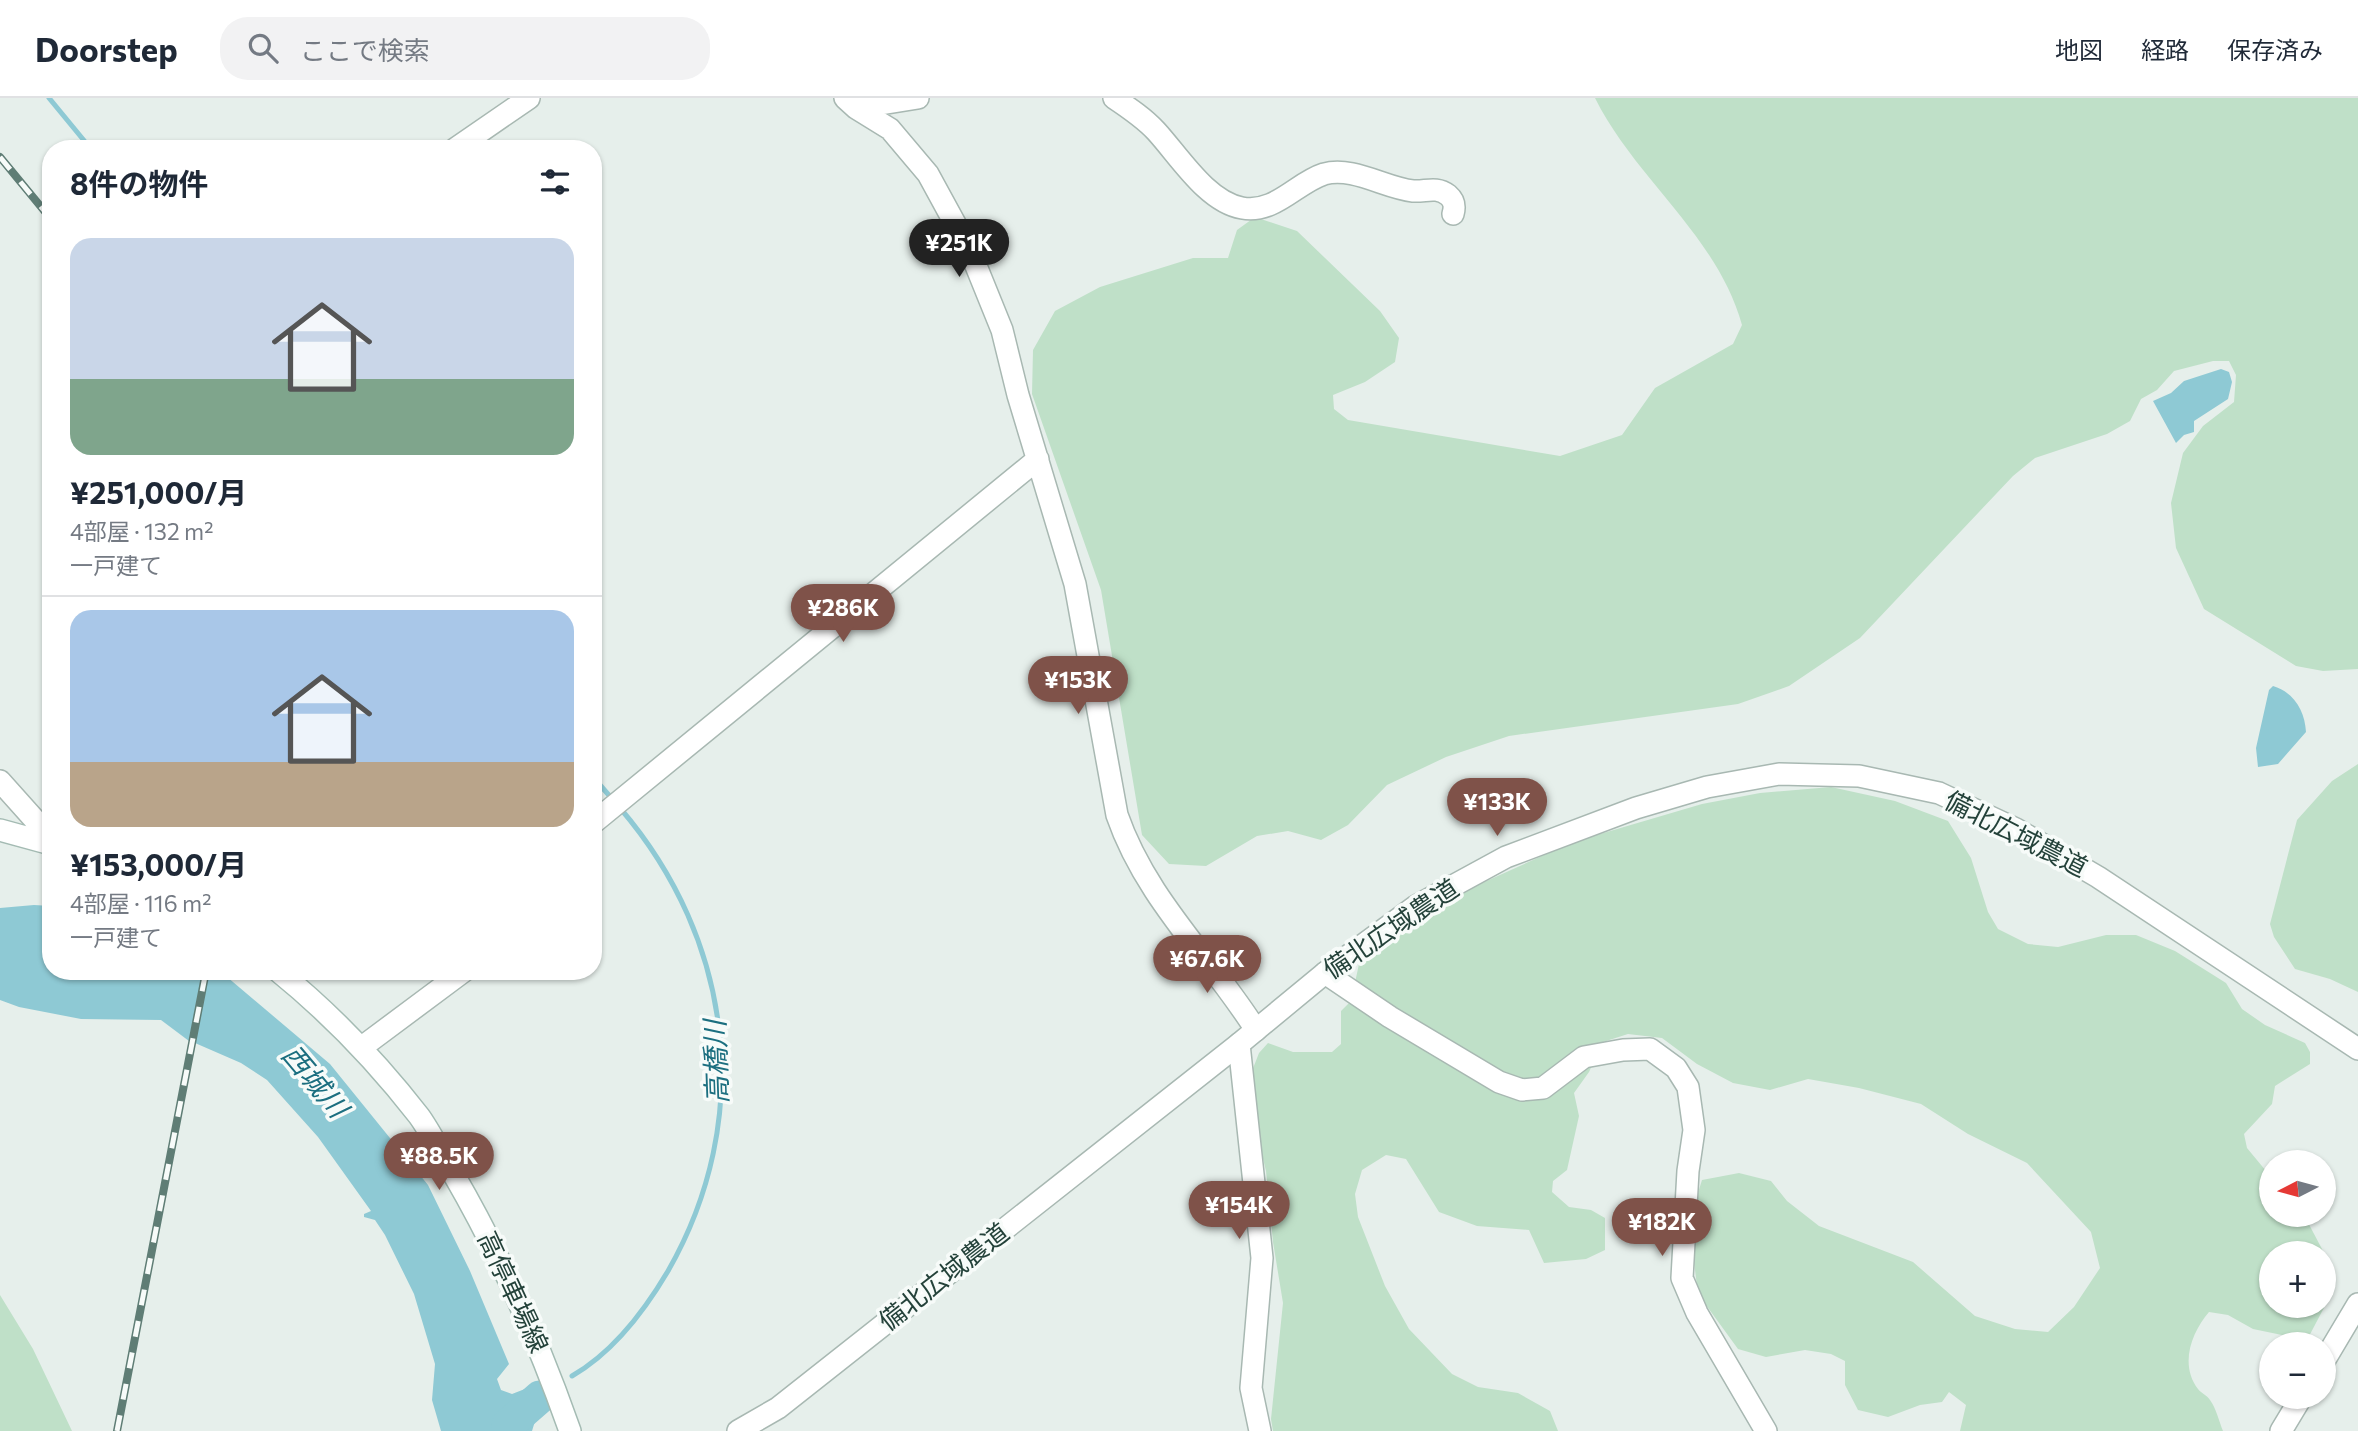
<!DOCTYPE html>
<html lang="ja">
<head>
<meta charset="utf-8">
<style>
  :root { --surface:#fff; --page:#f2f2f3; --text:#1f2937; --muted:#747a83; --line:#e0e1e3; --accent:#7f5249 }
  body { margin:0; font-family:Commissioner,"Noto Sans JP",sans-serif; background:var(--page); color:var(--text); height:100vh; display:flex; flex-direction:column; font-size:26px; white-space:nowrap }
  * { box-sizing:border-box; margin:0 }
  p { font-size:23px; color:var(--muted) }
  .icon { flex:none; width:38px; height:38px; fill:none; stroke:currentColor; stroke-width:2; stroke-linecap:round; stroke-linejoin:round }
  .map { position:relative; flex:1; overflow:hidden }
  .panel { position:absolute; left:42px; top:42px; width:560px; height:840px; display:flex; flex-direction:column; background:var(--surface); border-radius:28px; box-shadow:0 2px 5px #0004 }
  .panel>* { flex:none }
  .needle { width:46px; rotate:264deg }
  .controls { position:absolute; left:2259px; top:1052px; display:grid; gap:14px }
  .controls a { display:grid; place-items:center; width:77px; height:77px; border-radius:50%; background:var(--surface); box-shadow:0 2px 5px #0004; font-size:35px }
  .price { position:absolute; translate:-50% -60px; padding:0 16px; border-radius:24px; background:var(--accent); color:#fff; font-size:23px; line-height:46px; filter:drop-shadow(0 2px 4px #0008) }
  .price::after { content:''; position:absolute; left:50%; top:42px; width:21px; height:16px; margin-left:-10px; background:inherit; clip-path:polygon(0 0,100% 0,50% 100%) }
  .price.active { background:#222; color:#fff }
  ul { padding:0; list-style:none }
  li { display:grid; align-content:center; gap:14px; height:371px; padding:0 28px }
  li+li { border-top:2px solid var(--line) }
  li span { display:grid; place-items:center; height:217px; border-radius:21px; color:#555 }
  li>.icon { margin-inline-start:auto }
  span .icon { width:126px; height:126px; fill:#fffc; stroke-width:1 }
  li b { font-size:30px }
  h2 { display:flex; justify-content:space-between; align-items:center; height:84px; padding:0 28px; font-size:30px }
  header { display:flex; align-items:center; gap:42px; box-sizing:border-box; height:98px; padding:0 35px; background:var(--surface); border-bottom:2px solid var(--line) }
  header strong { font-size:33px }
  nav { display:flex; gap:38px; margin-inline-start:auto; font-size:24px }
  .search { width:490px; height:63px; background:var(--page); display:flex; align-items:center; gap:18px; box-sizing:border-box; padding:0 24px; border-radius:28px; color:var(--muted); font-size:26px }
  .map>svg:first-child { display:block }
  .green { fill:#bfe0c8 }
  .water { fill:#8ec9d4 }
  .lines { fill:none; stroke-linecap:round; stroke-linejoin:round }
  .stream { stroke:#8ec9d4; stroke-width:5 }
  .river { stroke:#8ec9d4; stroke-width:33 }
  .minor-casing { stroke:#a8b8b2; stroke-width:24 }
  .tertiary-casing { stroke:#a8b8b2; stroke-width:24 }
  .secondary-casing { stroke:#a4bbb3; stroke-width:24 }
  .minor { stroke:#fff; stroke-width:21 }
  .tertiary { stroke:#fff; stroke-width:21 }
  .secondary { stroke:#fff; stroke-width:21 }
  .rail-casing { stroke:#5f7d75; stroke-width:8 }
  .rail { stroke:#f7fbf9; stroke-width:5; stroke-dasharray:16; stroke-linecap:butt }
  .labels { text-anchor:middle; stroke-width:7; stroke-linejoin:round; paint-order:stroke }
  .street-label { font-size:26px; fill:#24423a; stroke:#f7fbf9 }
  .water-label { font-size:28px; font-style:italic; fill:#1c6f80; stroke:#f7fbf9 }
</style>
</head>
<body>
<header>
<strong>Doorstep</strong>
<div class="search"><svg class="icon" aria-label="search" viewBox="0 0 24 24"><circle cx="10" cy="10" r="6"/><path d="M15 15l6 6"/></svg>ここで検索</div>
<nav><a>地図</a><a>経路</a><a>保存済み</a></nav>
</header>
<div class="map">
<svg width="2358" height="1333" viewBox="0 0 2358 1333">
  <rect width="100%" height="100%" fill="#e6efeb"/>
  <path class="green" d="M1595,0H2358V571L2323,573L2296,568L2204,511L2176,450L2171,405L2183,355L2203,328L2234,304L2236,277L2229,263H2213L2174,273L2157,292L2141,301L2130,323L2107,336L2035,360L2013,378L1860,540L1789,588L1738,606L1509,638L1446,659L1387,687L1348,727L1321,742L1288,733L1257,738L1206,768L1169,766L1142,737L1101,492L1032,296L1033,252L1055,213L1100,189L1193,160H1228L1237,132L1255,119L1297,133L1380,213L1399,240L1395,264L1365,284L1333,297L1334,311L1348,322L1560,358L1622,337L1655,290L1733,246L1742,227C1717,137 1636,82 1595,0Z
    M2358,666V894L2330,881L2295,871L2274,839L2270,826L2297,722L2332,683Z
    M1831,689L1895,703L1948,723L1971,760L1988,814L1998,831L2028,846L2058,849L2106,837H2136L2175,853L2226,885L2242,911L2265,927L2305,945L2310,954V966L2275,988L2272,1006L2244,1036L2247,1050L2271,1079L2272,1116L2304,1117L2322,1151L2323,1155H2272V1208H2324V1169L2327,1204L2307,1242L2253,1231L2228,1217L2209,1214C2192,1234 2179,1266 2198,1291C2201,1295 2207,1297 2210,1302C2216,1310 2219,1323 2223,1333H1960L1966,1307L1949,1294L1942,1304L1920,1307L1888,1319L1858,1312L1845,1287V1263L1831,1256L1805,1252L1766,1259L1738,1251L1698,1196L1693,1156L1692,1114L1702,1082L1739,1075L1771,1083L1787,1103L1819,1128L1913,1164L1975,1218L2015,1231L2048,1234L2074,1209L2100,1170L2091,1134L2027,1065L1968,1036L1921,1006L1859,990L1808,981L1770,992L1733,985L1697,966L1662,940L1628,936L1603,944L1589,974L1574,995L1579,1018L1567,1072L1553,1083L1552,1094L1569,1109L1591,1112L1605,1120V1152L1586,1161L1544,1165L1529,1132L1477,1128L1439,1114L1406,1061L1386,1057L1362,1072L1355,1096L1358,1119L1385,1188L1409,1231L1452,1276L1478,1289L1518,1295L1550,1313L1558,1333H1273L1271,1321L1283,1205L1273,1144L1266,1073L1253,1020L1250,978L1259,955L1268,945L1293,954H1332L1341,946V913L1351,903L1359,866L1374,849L1411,829L1442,803L1573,744L1702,706L1760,695Z
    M0,1197L33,1251L72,1333H0Z"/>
  <path class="water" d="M2221,271L2229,274L2232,284L2228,301L2194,323V334L2184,337L2176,345L2153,303L2171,295L2184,283Z
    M2273,588C2294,594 2305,613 2306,634L2278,666L2258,669L2256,650L2269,592Z
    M34,807L51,808V873H203L189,943L161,922L81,921L19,909L0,902V810Z
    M208,873H220L330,966L428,1087L470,1173L509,1266L497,1281L501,1292L512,1296L530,1289L539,1310L532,1333H441L432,1302L435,1266L414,1196L385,1137L375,1122L364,1119V1116L371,1113L318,1039L267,982L241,965L195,945Z"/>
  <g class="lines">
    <path class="stream" d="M49,0L91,51
      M593,679L614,703
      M572,1278C612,1255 645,1212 668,1173C755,1021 734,843 620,710"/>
    <path class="river" d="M508,1327L540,1299"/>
    <defs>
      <path id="minor" d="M845,0L856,10L890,31L928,76L970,153L1002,232L1018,297L1075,486L1117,717C1146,801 1210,859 1256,932
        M1114,0C1129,10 1144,20 1156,33C1179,58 1207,104 1242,110C1275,116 1296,85 1324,76C1353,68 1385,90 1413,93C1426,94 1436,88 1448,97C1455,103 1455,109 1453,116
        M856,10L918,0
        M455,51L529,0
        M0,683L34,721L46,744
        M593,725L1038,361
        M1325,875L1390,919L1499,984L1522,992L1543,990L1584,959L1623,952L1650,951L1676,970L1688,989L1694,1032L1688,1073L1682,1180L1697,1215L1766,1333
        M1239,946L1262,1160L1251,1290L1260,1333
        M362,949L464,873
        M2324,1263L2358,1206
        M2281,1333L2302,1298"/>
      <path id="tertiary" d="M738,1333L778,1310L1239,946L1325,875L1416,808L1506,759L1636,710L1707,689L1779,676L1859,678L1939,695L2016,731L2098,779L2358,951"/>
      <path id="secondary" d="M0,732L51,746
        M278,873C331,916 377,964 419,1018C432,1036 442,1058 454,1077C501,1158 539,1245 570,1333"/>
    </defs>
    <use href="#minor" class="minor-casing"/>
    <use href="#tertiary" class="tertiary-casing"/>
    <use href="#secondary" class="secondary-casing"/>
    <use href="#minor" class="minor"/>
    <use href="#tertiary" class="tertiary"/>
    <use href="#secondary" class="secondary"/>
    <defs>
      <path id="rail" d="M0,59L51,121
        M117,1333L206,873"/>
    </defs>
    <use href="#rail" class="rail-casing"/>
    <use href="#rail" class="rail"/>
  </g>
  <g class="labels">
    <g class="street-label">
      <text transform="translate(2016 736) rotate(27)" y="9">備北広域農道</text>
      <text transform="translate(1391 831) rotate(-34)" y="9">備北広域農道</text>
      <text transform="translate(944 1179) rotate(-38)" y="9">備北広域農道</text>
      <text transform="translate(513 1194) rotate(65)" y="9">高停車場線</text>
    </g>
    <g class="water-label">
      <text transform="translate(716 964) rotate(-92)" y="10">高橋川</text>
      <text transform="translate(315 983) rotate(50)" y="10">西城川</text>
    </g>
  </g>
</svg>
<div class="controls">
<a><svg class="needle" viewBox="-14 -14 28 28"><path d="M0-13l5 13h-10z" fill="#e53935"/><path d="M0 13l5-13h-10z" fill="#747a83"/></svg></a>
<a>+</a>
<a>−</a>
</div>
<b class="price active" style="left:959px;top:181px">¥251K</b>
<b class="price" style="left:843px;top:546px">¥286K</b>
<b class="price" style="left:1078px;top:618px">¥153K</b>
<b class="price" style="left:1497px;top:740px">¥133K</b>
<b class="price" style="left:1207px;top:897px">¥67.6K</b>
<b class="price" style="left:439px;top:1094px">¥88.5K</b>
<b class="price" style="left:1239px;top:1143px">¥154K</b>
<b class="price" style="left:1662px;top:1160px">¥182K</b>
<section class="panel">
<h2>8件の物件<svg class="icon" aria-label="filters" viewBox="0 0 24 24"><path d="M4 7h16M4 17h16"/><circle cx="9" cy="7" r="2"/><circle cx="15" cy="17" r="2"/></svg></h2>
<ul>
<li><span style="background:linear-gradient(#c9d6e8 65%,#7fa58c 0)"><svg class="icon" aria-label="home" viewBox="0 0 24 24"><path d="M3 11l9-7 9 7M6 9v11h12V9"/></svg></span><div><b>¥251,000/月</b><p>4部屋 · 132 m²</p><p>一戸建て</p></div></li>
<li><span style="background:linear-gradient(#a9c7e8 70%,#b9a48a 0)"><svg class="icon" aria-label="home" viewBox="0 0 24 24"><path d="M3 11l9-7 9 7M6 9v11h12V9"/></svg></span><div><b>¥153,000/月</b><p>4部屋 · 116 m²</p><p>一戸建て</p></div></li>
</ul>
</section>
</div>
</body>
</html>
